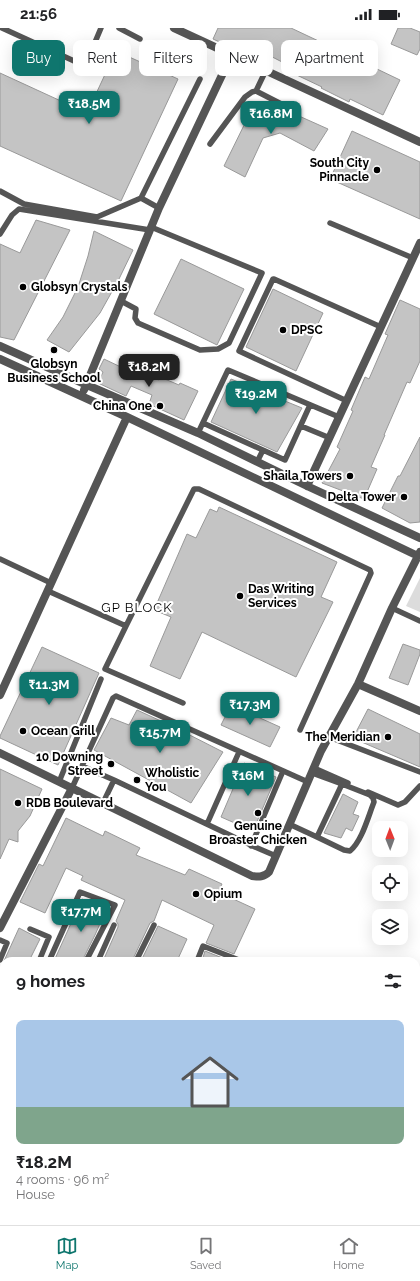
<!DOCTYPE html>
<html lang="en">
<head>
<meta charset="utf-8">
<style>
  :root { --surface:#fff; --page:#f6f6f6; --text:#202124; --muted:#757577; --line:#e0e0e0; --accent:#0f766e }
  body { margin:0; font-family:Raleway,sans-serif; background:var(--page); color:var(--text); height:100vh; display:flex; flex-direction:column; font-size:15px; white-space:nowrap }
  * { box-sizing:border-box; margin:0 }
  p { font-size:13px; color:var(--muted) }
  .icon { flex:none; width:22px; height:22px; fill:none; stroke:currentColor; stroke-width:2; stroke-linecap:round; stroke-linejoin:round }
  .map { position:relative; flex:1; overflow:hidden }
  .details { position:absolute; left:0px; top:929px; width:420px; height:268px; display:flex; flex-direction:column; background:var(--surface); border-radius:12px 12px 0 0; box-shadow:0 4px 16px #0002 }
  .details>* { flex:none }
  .guide { position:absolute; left:12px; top:12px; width:396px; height:36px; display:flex; gap:8px }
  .needle { width:26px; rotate:359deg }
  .tools { position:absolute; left:372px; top:793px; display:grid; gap:8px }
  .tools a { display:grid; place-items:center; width:36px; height:36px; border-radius:8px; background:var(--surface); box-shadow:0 4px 16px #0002; font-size:20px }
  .price { position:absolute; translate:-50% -34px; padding:0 9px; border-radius:8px; background:var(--accent); color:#fff; font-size:13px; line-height:26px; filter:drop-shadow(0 1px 2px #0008) }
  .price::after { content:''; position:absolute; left:50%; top:24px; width:12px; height:9px; margin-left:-6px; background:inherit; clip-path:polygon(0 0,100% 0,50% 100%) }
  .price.active { background:#222; color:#fff }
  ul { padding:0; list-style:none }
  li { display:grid; align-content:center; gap:8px; height:212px; padding:0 16px }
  li span { display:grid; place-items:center; height:124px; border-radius:8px; color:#555 }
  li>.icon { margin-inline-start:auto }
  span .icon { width:72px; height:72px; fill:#fffc; stroke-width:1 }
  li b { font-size:17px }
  h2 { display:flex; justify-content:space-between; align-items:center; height:48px; padding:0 16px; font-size:17px }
  .pill { padding:0 14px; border-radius:8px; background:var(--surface); box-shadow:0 4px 16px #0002; font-size:14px; line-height:36px }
  .pill.active { background:var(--accent); color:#fff }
  .status { display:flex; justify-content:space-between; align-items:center; height:28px; padding:0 20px; background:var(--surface); direction:ltr }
  .status svg { height:11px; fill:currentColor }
  .tab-bar { display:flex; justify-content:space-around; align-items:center; height:56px; border-top:1px solid var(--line); background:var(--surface); font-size:11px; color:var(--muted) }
  .tab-bar a { display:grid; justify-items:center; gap:2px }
  .tab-bar .active { color:var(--accent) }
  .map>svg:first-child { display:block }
  .green { fill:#dcdcdc }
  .water { fill:#a3a3a3 }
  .building { fill:#c4c4c4; stroke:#999 }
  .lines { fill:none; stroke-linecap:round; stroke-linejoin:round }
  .path { stroke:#777; stroke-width:2; stroke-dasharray:1 2; stroke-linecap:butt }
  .lane { stroke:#555; stroke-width:5.5 }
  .street { stroke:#555; stroke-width:8 }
  .secondary { stroke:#222; stroke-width:8 }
  .poi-dot { fill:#000; stroke:#fff; stroke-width:1.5 }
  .labels { text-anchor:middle; stroke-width:4; stroke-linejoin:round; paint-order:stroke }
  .poi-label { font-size:12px; font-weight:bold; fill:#000; stroke:#fff; text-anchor:start }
  .neighbourhood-label { font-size:13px; letter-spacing:1px; fill:#000; stroke:#fff }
</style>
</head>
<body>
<div class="status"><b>21:56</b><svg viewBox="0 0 49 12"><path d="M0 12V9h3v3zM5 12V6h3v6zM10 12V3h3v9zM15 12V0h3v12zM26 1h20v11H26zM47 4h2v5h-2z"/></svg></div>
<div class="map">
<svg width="420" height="1197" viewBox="0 0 420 1197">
  <rect width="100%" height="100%" fill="#fff"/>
  <path class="green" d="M420,550V584L406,578Z"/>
  <path class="water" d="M0,1049L4,1050V1193H315L321,1197H0Z"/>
  <path class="building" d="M218,0H291L327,17L326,19L376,44L377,41L400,52L383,87L350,71L349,74L321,60L322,59L284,41L286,36L241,13L237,22L213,11Z
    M398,0H410L420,4V21L417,27L391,16Z
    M116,23L178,51L121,173L0,118V45L87,85Z
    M266,76L277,79L295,88H299L328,101L314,123L280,105L263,110L245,149L224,138L251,83L260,78Z
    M352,103L420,134V191L330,151Z
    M36,192L70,202L14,312L0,309V216L20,225Z
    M94,203L133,222L119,251L100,285L69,324L47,312L63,289L78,259L88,228Z
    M181,231L244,261L217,317L154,286Z
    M273,261L323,285L296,343L246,319Z
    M400,272L420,281V333L410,355L407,354L384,407H385L371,439L377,441L364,471L322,455L340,421L337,419L353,383L351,382L365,349L369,351L388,307L385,306Z
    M104,331L125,341L127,338L159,352L160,349L179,357L180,355L198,363L184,392L149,376L152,367L131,358L126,368L98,355L103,344L99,341Z
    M231,351L302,380L277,424L211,394Z
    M420,409V494L410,495L382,480L398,448H400Z
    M219,479L337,534L321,569L333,574L296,649L202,604L180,651L150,638L171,589L154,582L187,506L196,510L210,481L217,484Z
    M403,616L420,622V626L408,657L389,650Z
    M42,619L99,645L58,737L0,710V708Z
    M231,677L280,699L270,719L221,697Z
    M368,681L420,706V739L357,712L355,706Z
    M137,682L174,699L223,724L191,775L94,722L111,690L129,697Z
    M244,735L276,749L253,803L221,789Z
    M0,741L42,761L30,788L18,803V814L9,811L0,831Z
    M343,766L358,774L353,786L359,788L352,803L346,800L341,810L324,805Z
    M66,790L103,808L105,803L140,820L136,827L185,847L189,841L222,856L218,864L255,881L234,926L206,915L214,897L162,872L154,893L150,895L132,933H103L118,899V896L116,893L125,872L81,852L83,848L66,840L45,885L20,874L39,836L43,838Z
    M82,871L106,882L95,907L82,933H54Z
    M158,898L187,911L177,933H141Z
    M19,900L40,911L29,933H4Z
    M205,923L230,933H202Z"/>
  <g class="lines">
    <path class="path" d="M385,1193L392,1197"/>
    <path class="lane" d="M2,0L85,38L101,0
      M119,0L140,11
      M256,63L297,84
      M210,116L245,69L252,64L256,63L266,42
      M0,163L24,176L97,189L141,170L200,51
      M141,170L159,180
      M330,195L413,230
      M0,206L12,187L19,181L150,202
      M121,273L136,281L135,290L138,295L200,322L218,321L229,315L262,245L151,199
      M347,373L239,323L273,251H274L381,299
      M203,395L285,432L310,377
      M301,398L330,410
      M198,405L228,342L339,389
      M257,434L263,422
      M0,531L51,555
      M48,563L126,598L194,461H199L370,542L371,545L300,702
      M392,580L420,593
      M126,598L105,641L183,675
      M329,709L420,744
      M82,738L114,752L255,819L276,828
      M314,740L348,755
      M59,754L101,651
      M72,760L113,670L116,668L308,754
      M368,764L398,777L405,774L420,758
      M103,775L114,752
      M207,796L239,724
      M289,796L317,809L342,756L312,745
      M317,809L344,822L350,823C362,813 368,789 374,774L373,770L370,767L342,756
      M251,818L283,743
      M30,901L49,909L39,933
      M0,912L7,915L0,932
      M49,933L80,864L115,877L86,933
      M98,933L114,897
      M136,933L154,897
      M197,933L203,918L239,932L238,933"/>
    <path class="street" d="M174,0L420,114
      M0,318L87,357L198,405L307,458L420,510
      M0,331L127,389L418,528
      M84,362L159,180L232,26
      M307,458L420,215
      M358,656L420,683
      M0,667L127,389
      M0,725L252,848C259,849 264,849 269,844L321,723L358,656L392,580L420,524
      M0,900L72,760"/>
    <path class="secondary" d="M0,956H4
      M416,1036L420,1039"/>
  </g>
  <g class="poi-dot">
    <circle cx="377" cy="142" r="4"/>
    <circle cx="23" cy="259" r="4"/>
    <circle cx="283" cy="302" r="4"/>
    <circle cx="54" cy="322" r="4"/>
    <circle cx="160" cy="378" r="4"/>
    <circle cx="350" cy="448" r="4"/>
    <circle cx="404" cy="469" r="4"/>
    <circle cx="240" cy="568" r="4"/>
    <circle cx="23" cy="703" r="4"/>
    <circle cx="388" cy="709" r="4"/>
    <circle cx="111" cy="736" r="4"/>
    <circle cx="137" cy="752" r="4"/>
    <circle cx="18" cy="775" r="4"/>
    <circle cx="258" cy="785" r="4"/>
    <circle cx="196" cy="866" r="4"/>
  </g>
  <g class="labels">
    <g class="poi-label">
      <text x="369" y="139" text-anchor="end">South City<tspan x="369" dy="14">Pinnacle</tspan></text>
      <text x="31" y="263">Globsyn Crystals</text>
      <text x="291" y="306">DPSC</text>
      <text x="54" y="340" text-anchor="middle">Globsyn<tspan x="54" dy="14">Business School</tspan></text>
      <text x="152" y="382" text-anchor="end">China One</text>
      <text x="342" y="452" text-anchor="end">Shaila Towers</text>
      <text x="396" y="473" text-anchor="end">Delta Tower</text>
      <text x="248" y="565">Das Writing<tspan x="248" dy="14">Services</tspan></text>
      <text x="31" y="707">Ocean Grill</text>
      <text x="380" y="713" text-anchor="end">The Meridian</text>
      <text x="103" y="733" text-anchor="end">10 Downing<tspan x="103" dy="14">Street</tspan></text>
      <text x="145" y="749">Wholistic<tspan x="145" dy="14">You</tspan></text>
      <text x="26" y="779">RDB Boulevard</text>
      <text x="258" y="802" text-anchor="middle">Genuine<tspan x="258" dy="14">Broaster Chicken</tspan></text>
      <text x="204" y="870">Opium</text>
    </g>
    <g class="neighbourhood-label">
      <text x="137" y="584">GP BLOCK</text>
    </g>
  </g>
</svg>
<div class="tools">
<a><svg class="needle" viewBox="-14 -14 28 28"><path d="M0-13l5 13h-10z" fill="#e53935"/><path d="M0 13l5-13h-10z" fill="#757577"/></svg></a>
<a><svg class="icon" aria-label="locate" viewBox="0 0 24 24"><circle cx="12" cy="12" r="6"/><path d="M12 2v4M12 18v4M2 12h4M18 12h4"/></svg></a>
<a><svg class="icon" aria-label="layers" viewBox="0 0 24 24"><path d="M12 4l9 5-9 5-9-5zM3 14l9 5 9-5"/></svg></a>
</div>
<b class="price" style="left:89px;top:97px">₹18.5M</b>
<b class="price" style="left:271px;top:107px">₹16.8M</b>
<b class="price active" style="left:149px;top:360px">₹18.2M</b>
<b class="price" style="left:256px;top:387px">₹19.2M</b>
<b class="price" style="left:49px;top:678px">₹11.3M</b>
<b class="price" style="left:250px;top:698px">₹17.3M</b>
<b class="price" style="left:160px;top:726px">₹15.7M</b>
<b class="price" style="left:248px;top:769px">₹16M</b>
<b class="price" style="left:81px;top:905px">₹17.7M</b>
<div class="guide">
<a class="pill active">Buy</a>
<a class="pill">Rent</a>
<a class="pill">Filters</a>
<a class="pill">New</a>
<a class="pill">Apartment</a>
</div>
<section class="details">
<h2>9 homes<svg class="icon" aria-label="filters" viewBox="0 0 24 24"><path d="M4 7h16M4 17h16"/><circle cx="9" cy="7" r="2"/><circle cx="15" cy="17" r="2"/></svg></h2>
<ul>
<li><span style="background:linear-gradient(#a9c7e8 70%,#7fa58c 0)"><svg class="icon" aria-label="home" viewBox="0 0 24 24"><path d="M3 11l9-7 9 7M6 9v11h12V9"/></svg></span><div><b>₹18.2M</b><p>4 rooms · 96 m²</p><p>House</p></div></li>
</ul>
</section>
</div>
<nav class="tab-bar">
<a class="active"><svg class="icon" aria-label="map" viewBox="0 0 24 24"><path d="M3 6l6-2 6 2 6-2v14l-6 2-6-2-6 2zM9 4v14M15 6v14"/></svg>Map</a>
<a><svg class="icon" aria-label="saved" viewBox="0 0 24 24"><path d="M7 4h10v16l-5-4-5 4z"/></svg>Saved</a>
<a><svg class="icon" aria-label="home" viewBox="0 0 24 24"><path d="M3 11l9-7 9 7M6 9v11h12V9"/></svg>Home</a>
</nav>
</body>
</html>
